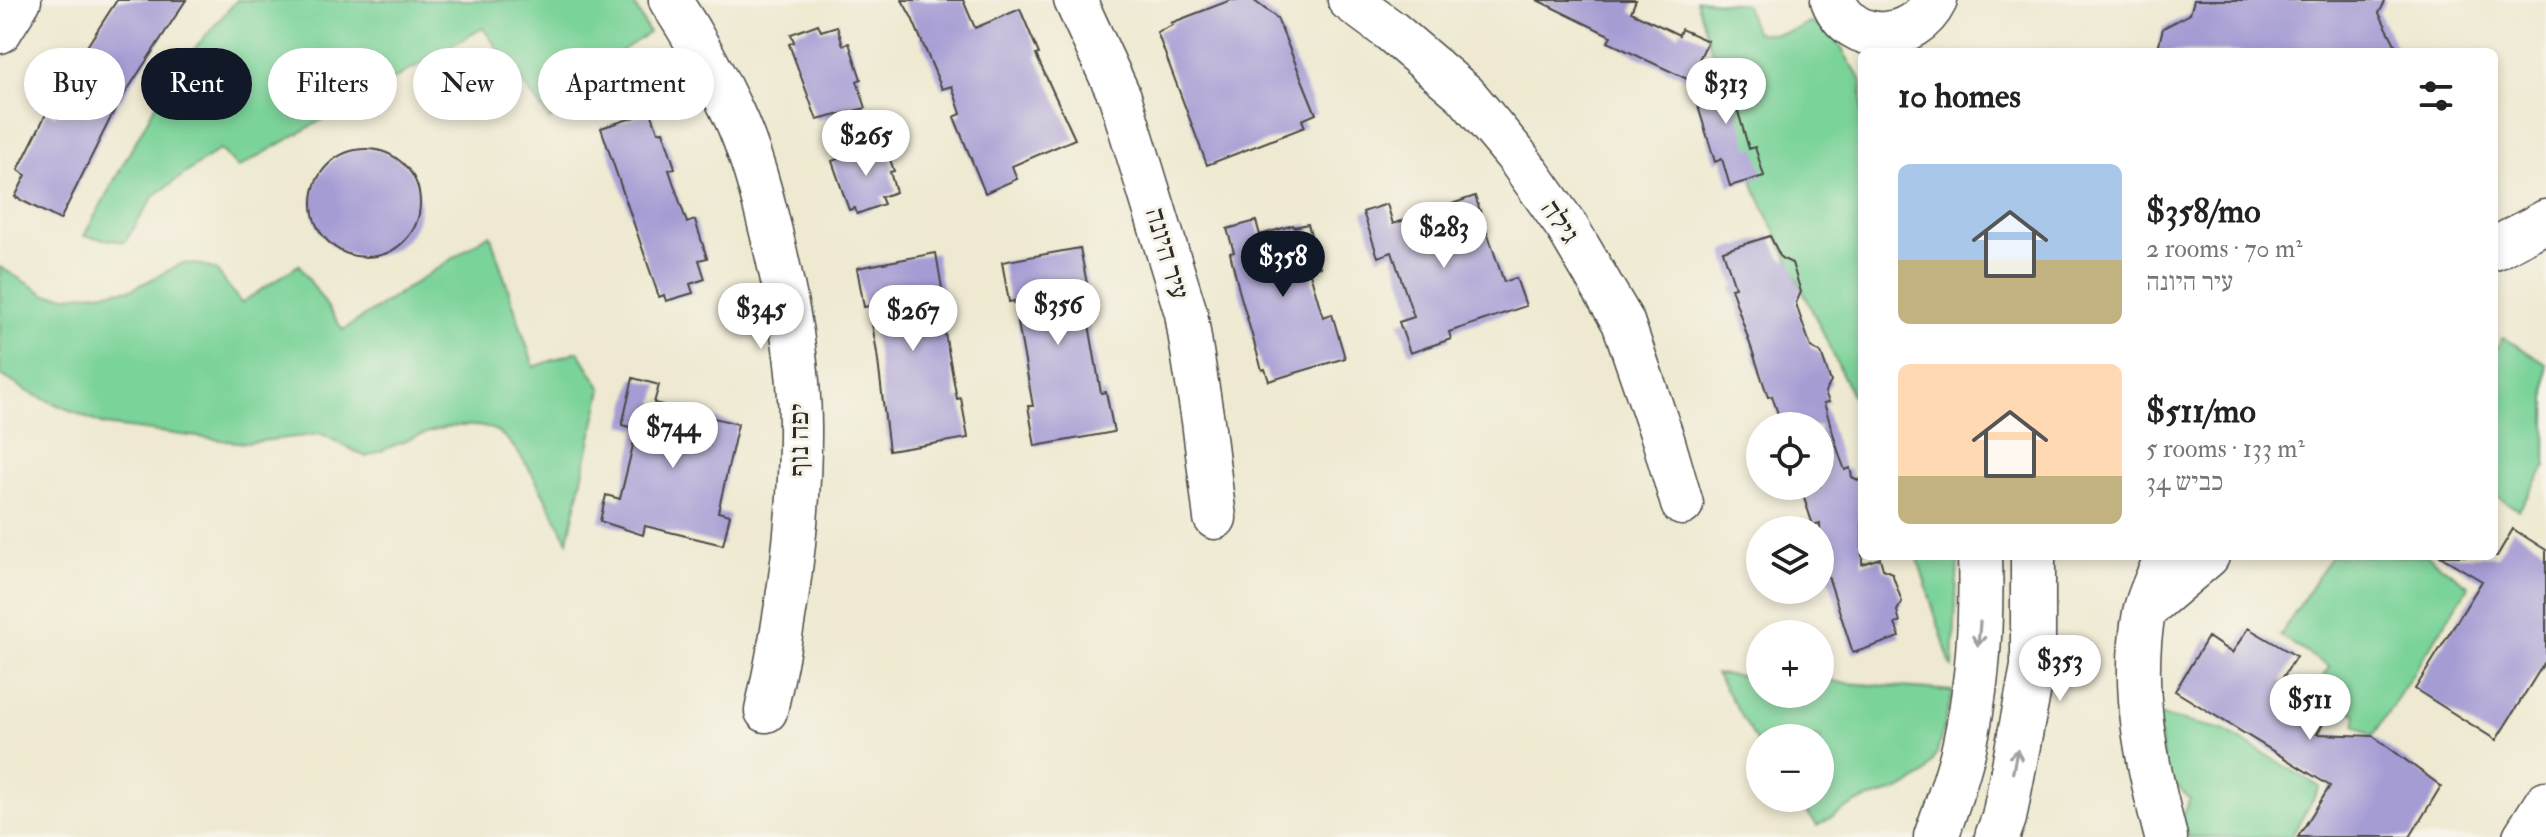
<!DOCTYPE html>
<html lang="en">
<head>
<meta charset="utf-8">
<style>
  :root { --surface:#fff; --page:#f2f2f2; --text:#222; --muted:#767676; --accent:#111827 }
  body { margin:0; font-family:"IM FELL Double Pica","Frank Ruhl Libre",serif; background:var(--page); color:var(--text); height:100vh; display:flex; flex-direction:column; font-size:30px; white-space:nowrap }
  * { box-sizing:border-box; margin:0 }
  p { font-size:26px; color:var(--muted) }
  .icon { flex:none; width:44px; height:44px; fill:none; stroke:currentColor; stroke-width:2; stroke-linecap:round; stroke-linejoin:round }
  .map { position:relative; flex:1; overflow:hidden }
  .details { position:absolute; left:1858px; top:48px; width:640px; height:512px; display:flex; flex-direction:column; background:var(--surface); border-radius:12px; box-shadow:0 4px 12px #0003 }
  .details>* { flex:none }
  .hud { position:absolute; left:24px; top:48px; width:760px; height:72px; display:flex; gap:16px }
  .tools { position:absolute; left:1746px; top:412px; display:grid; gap:16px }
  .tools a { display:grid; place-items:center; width:88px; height:88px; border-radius:50%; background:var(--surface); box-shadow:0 4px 12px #0003; font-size:40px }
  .price { position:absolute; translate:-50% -68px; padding:0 18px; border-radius:28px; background:#fff; color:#222; font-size:26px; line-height:52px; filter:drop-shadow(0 2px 4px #0008) }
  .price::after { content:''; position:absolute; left:50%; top:48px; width:24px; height:18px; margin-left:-12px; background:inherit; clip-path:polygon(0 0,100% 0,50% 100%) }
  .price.current { background:var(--accent); color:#fff }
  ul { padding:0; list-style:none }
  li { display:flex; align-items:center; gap:24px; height:200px; padding:0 40px }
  li span { display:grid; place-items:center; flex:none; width:224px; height:160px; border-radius:12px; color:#555 }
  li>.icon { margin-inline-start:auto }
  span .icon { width:96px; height:96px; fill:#fffc; stroke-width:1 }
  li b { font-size:34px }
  h2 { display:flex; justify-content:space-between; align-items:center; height:96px; padding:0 40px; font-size:34px }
  .chip { padding:0 28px; border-radius:36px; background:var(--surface); box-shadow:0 4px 12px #0003; font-size:28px; line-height:72px }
  .chip.current { background:var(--accent); color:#fff }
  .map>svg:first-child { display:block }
  .green { fill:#7ad399; stroke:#527f62; stroke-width:2 }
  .building { fill:#a69cd4 }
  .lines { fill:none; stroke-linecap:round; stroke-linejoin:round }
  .minor-casing { stroke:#484844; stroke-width:45 }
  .major-casing { stroke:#484844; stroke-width:47 }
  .minor { stroke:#fff; stroke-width:42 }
  .major { stroke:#fff; stroke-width:44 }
  .oneway { stroke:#a0a0a0 }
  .labels { text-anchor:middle; stroke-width:6; stroke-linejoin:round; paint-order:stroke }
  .street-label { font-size:28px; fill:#2b2b2b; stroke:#f7f3e8 }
</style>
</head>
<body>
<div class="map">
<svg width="2546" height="837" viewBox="0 0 2546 837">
  <rect width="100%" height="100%" fill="#f7f3e8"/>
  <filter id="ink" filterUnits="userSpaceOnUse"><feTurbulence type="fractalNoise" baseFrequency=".0125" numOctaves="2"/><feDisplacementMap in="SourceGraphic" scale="16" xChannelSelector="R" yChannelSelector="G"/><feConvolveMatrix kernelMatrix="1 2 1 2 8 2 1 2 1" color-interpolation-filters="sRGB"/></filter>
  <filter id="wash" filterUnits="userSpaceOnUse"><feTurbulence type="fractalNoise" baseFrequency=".006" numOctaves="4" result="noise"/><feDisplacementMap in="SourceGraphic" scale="32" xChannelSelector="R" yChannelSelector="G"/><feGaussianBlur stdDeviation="1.8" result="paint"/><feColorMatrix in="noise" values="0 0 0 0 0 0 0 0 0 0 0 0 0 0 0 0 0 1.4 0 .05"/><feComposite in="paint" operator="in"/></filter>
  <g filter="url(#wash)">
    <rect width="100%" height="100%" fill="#eee9d0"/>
    <path class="green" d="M237,0H632L649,33L603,63L618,90L550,120L483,28L238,168L220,149L154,196L125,242L84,236L173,73Z
      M1696,0L1745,4L1755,32C1773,36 1793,33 1809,22L1832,33L1862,82V416L1755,189Z
      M490,234L534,367L578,351L602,389L568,541C552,513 521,440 492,429C478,425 462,425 448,427C423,431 391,448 366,457L322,434L245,443L104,425L28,392L0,374V267L47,295L68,296L133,289L183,263L202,265L216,270L241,303L299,265L343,330Z
      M2503,337L2546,364V466L2519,510L2494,495V352Z
      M1917,556H1958L1953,668L1951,666Z
      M2331,556H2428L2469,586L2373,736L2355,725L2357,715L2316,688L2329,667L2280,636Z
      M1716,674L1760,677V694H1820V681L1953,691L1936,756L1925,774L1905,788L1858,802L1817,826L1797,798H1820V738H1760V747Z
      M2157,715L2224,730L2320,787L2291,837H2188L2179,822L2190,799L2165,774Z"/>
    <g id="blocks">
      <path class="building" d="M117,0H186L115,109L60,220L15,197L26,175L18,170L47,112L55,116L92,52L86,48Z
        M902,0H963L975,28L1020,9L1039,54L1036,55L1075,139L1012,166L1017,179L985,193L954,117L961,114L952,86L942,89L912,18Z
        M1231,0H1253L1277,18L1316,114L1302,120L1305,127L1207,165L1157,32L1173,25L1171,23Z
        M1537,0H1636L1631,12L1679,35L1681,29L1708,41L1689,80L1608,42L1611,36Z
        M2194,0H2386L2379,13L2399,52H2157L2163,28L2190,14Z
        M818,24L821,31L837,26L843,45L849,43L861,79L857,81L866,108L817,120L789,44L794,42L791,34Z
        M1732,68L1740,96L1734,98L1749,149L1755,147L1764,176L1730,186L1722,159L1715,162L1690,80Z
        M651,112L658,132L663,131L675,168L669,170L687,223L695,220L707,258L699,260L705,279L690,284L693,293L666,301L664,295L659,297L601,128Z
        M884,142L894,171L890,172L896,192L881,197L884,204L857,214L855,208L849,210L832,161Z
        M312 203a54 54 0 1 1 108 0a54 54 0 1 1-108 0Z
        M1475,196L1504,282L1516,278L1526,306L1449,332L1451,339L1410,353L1399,322L1414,317L1392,252L1378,257L1363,212L1387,204L1393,224Z
        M1256,221L1260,235L1293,225L1294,227L1308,224L1320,267L1309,270L1323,317L1332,314L1345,358L1269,381L1265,369L1262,370L1239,290L1230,253L1234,252L1227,229Z
        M1770,236L1781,258L1792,263L1801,292L1796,303L1799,313L1811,347L1821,353L1831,382L1825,392L1829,402L1824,403L1840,457L1845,470L1850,468L1852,477L1862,482V564L1880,558L1883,569L1892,573L1902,602L1897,611L1900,622L1895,624L1900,637L1853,653L1828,576L1826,577L1820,561V523L1813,525L1800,486H1820V426H1782L1772,396L1768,397L1731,288L1735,287L1723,251Z
        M1080,248L1088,289L1083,290L1101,393L1106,392L1114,432L1035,446L1028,406H1033L1014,301L1009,302L1002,262Z
        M936,253L943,294L938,295L957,399L961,398L968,438L889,451L877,353L869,306L864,307L857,268Z
        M633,378L659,385L654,403L738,424L718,512L730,515L723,545L645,526L643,535L600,521L606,495L620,499L637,429L622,425Z
        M2513,529L2546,550V660L2496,740L2415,689L2482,581L2440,556H2497Z
        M2248,628L2296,656L2281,681L2330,712L2317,734L2373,736L2441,786L2410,837H2298L2330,786L2175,691L2208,637L2232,653Z"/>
    </g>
  </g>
  <g filter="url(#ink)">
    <use href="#blocks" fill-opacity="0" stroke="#484844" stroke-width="2"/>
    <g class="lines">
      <defs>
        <path id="minor" d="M670,0C693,35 714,73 732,111C750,149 761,191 771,232C787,298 801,366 800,435C800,527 786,621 766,711
          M1075,0L1120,97L1186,313L1203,421L1215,518
          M1349,0L1391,31L1465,94L1515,154L1567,227L1623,322L1663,439L1682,504
          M0,32L20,0
          M2494,249L2546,221
          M2148,607L2208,556
          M2166,837C2147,765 2130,687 2144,613C2148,594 2159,574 2166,556
          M2524,837L2546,802"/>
        <path id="major" d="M1833,0C1852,48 1914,43 1935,0
          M1936,837C1946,808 1957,778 1964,748C1978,686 1982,620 1980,556
          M1997,837L2004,818L2033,667V556"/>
      </defs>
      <use href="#minor" class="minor-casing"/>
      <use href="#major" class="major-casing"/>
      <use href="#minor" class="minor"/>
      <use href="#major" class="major"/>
    </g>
    <defs><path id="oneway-shaft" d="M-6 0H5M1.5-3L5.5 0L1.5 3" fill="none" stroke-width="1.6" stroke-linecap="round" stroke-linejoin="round" transform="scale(2)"/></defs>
    <g class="oneway">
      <use href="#oneway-shaft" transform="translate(1979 634) rotate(95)"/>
      <use href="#oneway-shaft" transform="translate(2015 761) rotate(-79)"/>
    </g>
  </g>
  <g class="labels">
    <g class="street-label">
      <text transform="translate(1561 221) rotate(56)" y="10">גילה</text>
      <text transform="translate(1168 253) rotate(74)" y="10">עיר היונה</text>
      <text transform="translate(798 440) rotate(-90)" y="10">יפה נוף</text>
    </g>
  </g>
</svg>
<div class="tools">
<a><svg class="icon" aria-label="locate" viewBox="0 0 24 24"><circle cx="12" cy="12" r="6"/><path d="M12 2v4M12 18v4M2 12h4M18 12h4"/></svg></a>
<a><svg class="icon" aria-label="layers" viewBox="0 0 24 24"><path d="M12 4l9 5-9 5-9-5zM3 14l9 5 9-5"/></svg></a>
<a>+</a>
<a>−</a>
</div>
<b class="price" style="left:1726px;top:126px">$313</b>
<b class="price" style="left:866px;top:178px">$265</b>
<b class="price" style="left:1444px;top:270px">$283</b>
<b class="price current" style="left:1283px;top:299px">$358</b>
<b class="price" style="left:1058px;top:347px">$356</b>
<b class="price" style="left:761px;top:351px">$345</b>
<b class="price" style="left:913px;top:353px">$267</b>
<b class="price" style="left:673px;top:470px">$744</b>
<b class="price" style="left:2060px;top:703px">$353</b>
<b class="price" style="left:2310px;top:742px">$511</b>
<div class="hud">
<a class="chip">Buy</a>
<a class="chip current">Rent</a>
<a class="chip">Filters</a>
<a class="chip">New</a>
<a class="chip">Apartment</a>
</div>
<section class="details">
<h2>10 homes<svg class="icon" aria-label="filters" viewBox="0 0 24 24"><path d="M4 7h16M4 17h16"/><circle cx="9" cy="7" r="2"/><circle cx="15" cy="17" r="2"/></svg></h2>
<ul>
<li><span style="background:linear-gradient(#a9c7e8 60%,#c2b280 0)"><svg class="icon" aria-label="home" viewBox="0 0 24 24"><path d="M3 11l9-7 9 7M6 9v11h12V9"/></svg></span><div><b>$358/mo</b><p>2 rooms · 70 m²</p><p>עיר היונה</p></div></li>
<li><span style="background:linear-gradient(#ffd9b3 70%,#c2b280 0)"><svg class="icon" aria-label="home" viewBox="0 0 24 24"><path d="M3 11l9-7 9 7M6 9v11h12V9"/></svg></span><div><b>$511/mo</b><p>5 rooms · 133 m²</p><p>כביש 34</p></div></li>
</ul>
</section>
</div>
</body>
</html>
